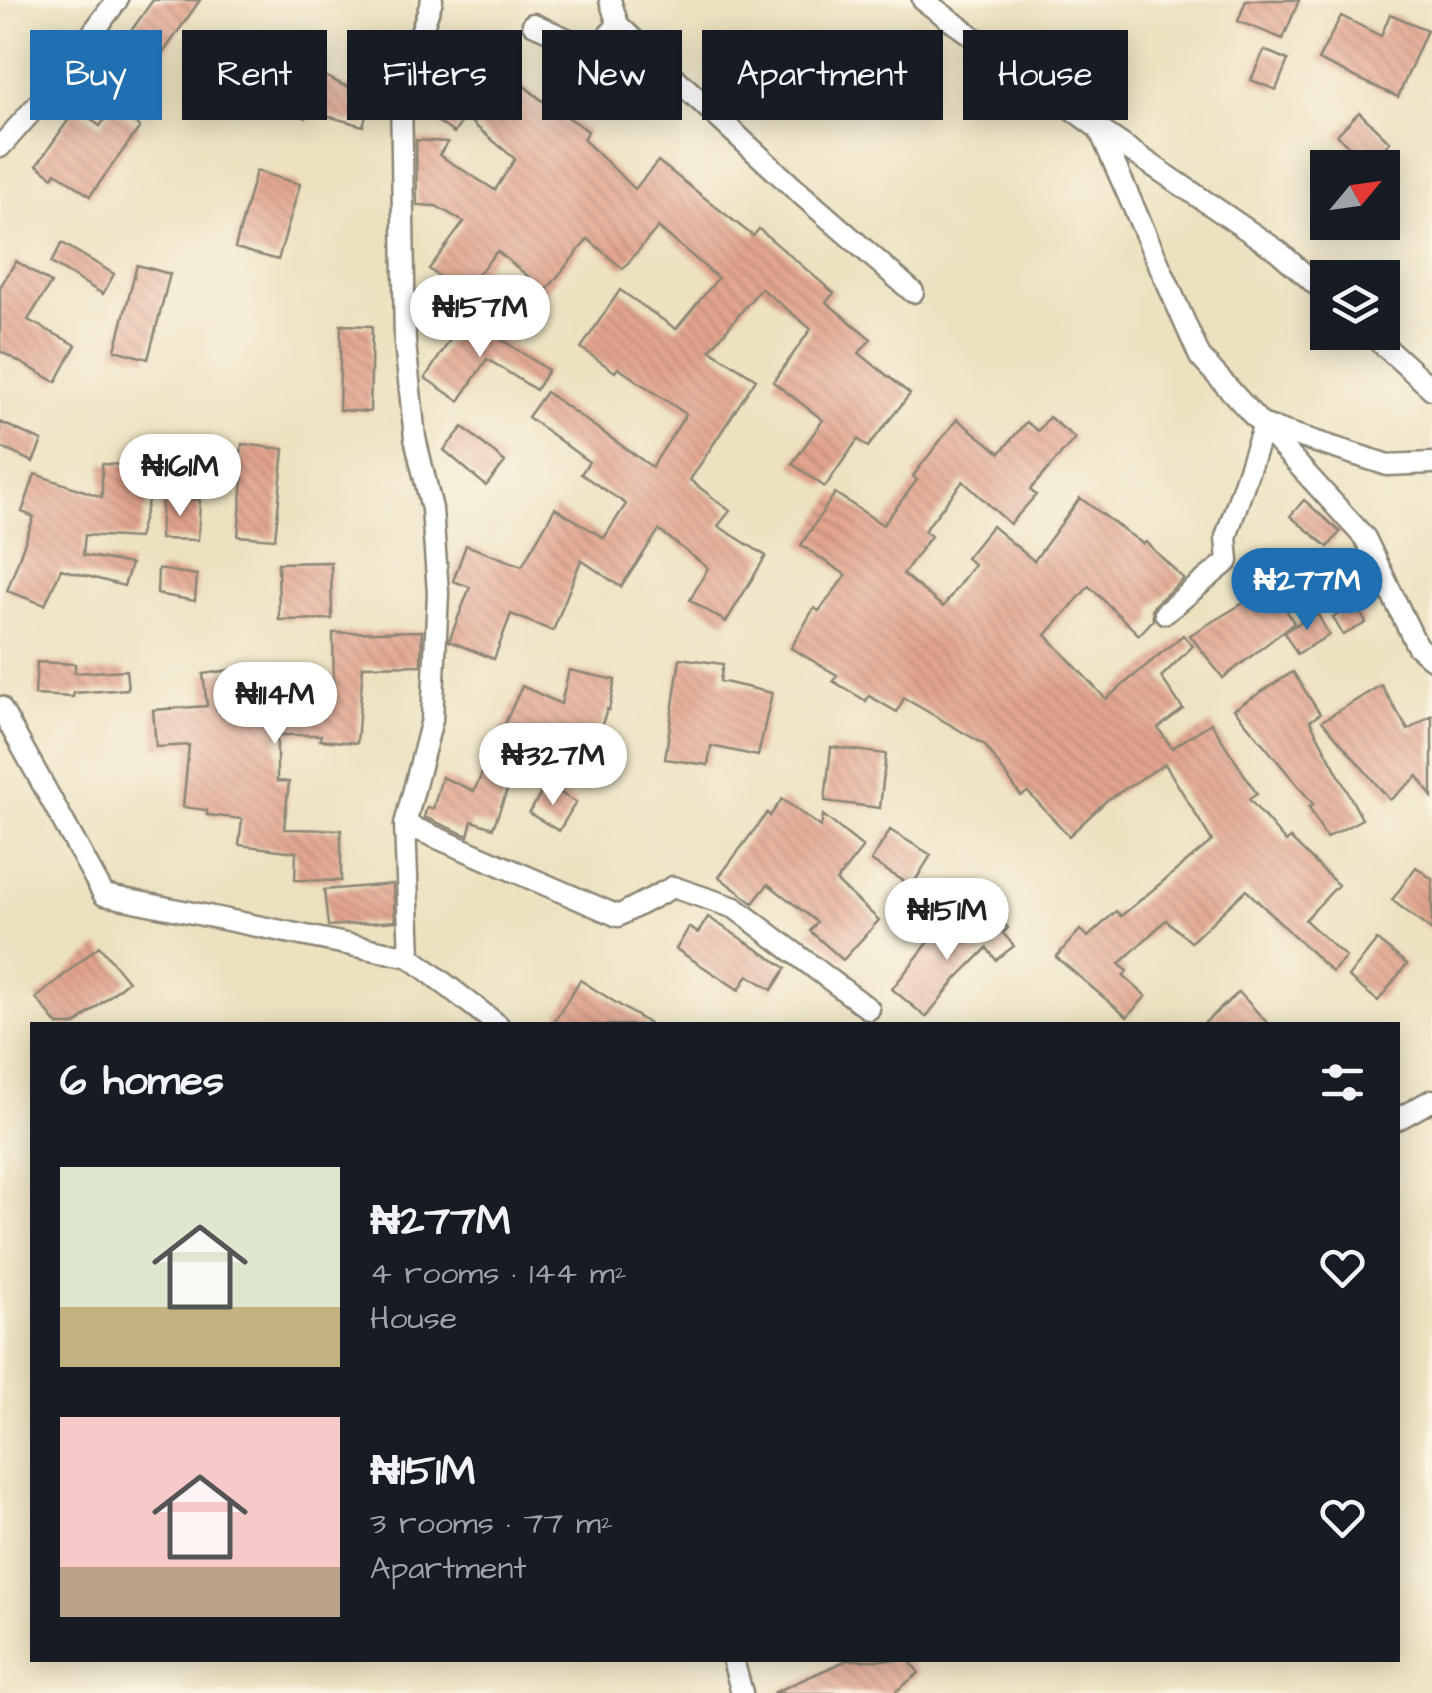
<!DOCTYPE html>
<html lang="en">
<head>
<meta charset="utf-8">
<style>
  :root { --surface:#171b24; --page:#20242c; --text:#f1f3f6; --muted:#9ea1a6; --accent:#1f6fb2 }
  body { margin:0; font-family:"Architects Daughter",sans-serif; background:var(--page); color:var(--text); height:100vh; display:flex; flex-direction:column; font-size:38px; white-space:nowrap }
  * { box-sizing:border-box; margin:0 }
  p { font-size:32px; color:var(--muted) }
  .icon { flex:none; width:55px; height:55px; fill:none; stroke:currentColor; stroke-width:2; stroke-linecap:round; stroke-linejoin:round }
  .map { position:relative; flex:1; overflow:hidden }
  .drawer { position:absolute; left:30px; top:1022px; width:1370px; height:640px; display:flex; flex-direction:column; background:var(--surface); border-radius:0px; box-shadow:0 5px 25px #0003 }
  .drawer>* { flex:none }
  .banner { position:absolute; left:30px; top:30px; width:1372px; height:90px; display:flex; gap:20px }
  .needle { width:65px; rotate:61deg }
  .buttons { position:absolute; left:1310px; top:150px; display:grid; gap:20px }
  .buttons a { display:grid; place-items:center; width:90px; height:90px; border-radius:0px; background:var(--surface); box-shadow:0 5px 25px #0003; font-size:50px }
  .price { position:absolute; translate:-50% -85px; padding:0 22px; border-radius:35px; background:#fff; color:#222; font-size:32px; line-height:65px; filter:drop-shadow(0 2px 5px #0008) }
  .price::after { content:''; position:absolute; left:50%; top:60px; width:30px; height:22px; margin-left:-15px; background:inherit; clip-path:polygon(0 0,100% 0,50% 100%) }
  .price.selected { background:var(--accent); color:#fff }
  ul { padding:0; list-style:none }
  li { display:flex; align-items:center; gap:30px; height:250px; padding:0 30px }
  li span { display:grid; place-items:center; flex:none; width:280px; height:200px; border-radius:0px; color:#555 }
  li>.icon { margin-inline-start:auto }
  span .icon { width:120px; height:120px; fill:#fffc; stroke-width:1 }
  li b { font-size:42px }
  h2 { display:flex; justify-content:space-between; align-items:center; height:120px; padding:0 30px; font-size:42px }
  .chip { padding:0 35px; border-radius:0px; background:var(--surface); box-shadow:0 5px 25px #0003; font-size:35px; line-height:90px }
  .chip.selected { background:var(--accent); color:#fff }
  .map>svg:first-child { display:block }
  .building { fill:url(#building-back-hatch) }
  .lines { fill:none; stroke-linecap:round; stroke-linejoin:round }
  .street-casing { stroke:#8c8676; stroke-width:25 }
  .street { stroke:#fff; stroke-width:20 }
</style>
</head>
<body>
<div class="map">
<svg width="1432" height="1693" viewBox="0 0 1432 1693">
  <defs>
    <pattern id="building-back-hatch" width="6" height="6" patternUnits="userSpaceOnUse" patternTransform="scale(2.5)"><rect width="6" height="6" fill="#e3a58f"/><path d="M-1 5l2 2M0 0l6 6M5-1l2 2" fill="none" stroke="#b88775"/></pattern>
  </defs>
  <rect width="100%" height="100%" fill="#fcf5e5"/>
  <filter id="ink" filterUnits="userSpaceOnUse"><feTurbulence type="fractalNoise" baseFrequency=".01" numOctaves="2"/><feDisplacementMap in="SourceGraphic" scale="20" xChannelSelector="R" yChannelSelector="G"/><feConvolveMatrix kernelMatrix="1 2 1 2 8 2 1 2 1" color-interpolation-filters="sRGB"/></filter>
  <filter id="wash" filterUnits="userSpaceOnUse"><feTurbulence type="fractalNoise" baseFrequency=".0048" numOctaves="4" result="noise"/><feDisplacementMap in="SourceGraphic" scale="40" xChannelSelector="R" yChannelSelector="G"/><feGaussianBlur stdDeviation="2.25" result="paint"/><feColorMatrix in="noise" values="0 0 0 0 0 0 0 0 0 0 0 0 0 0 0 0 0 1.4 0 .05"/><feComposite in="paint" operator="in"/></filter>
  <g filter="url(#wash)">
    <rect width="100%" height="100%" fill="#ece2c0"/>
    <g id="blocks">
      <path class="building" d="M153,0H200L156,63L158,65L137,100L105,80L129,40L126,38Z
        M1246,0H1299L1283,39L1238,21Z
        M1390,14L1427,30L1398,97L1318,60L1341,16L1381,36Z
        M473,39L523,75L518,81L554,110L555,108L588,131L583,139L635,189L658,161L753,236L759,229L834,293L826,302L871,339L859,353L910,394L868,447L858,439L825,487L792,464L823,420L773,382L811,329L761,288L710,350L756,379L690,480L730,511L718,526L766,556L726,622L690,600L708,568L659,530L621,587L581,560L553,631L511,614L494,659L449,641L470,587L453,581L466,545L522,566L555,508L604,538L626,504L581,474L589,462L528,417L546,392L652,467L686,414L618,368L615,372L581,348L620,290L676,329L718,278L658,227L623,269L588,239L546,291L497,251L462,294L429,269L464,222L436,206L417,205L416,140L448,142L439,155L495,190L515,159L465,117L454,133L422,111Z
        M1264,50L1288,60L1276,90L1251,80Z
        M296,61L343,85L372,93L363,126L309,111L306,118L276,102Z
        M113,108L140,127L90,196L56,172L53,177L37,165L76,109L100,126Z
        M1359,112L1390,142L1368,165L1337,135Z
        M256,171L300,184L278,260L235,248Z
        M62,243L114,274L103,294L51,263Z
        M16,261L51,283L28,320L76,345L56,382L0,351V287Z
        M137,265L170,274L148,359L115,350Z
        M466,316L548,370L536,390L487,359L459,401L425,378Z
        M341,325L372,326L370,412L339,410Z
        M1049,417L1075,438L1030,490L1036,495L1010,524L963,481L924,531L931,536L903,574L943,607L974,564L966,558L992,526L1034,561L1080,498L1143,544L1146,542L1184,579L1156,603L1152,609L1153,620L1139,635L1089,586L1046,635L1106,699L1183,635L1193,646L1161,677L1183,709L1158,728L1172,748L1211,723L1257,794L1249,799L1286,842L1290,838L1338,885L1305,920L1346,957L1332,972L1246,890L1191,942L1166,920L1119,964L1127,971L1123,976L1146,996L1127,1017L1056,957L1080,930L1088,937L1116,911L1121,916L1212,841L1165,764L1107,800L1069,836L1028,792L1021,796L985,745L904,698L897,712L869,696L866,701L833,681L837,675L791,648L814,608L819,611L846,575L801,545L835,493L883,525L917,480L913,476L957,419L1000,453L1026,422L1038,431Z
        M0,422L42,441L33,462L0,447Z
        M463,427L505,462L486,486L444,450Z
        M242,444L284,449L275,539L238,536L243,479L238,478Z
        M102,464L137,465L136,497L149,498L138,538L85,535L83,555L131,564L124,586L61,569L45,605L7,591L34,517L22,512L35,474L102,497Z
        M162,498L200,500L198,540L160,539Z
        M1304,500L1340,532L1328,547L1290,516Z
        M331,562L332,619L279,620L278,563Z
        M158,569L197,575L195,601L157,594Z
        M1272,586L1294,623L1223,678L1190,635Z
        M1356,604L1366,623L1343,635L1333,617Z
        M1317,613L1329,635L1297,654L1284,632Z
        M422,631L421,665L363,666L357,743L320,740L321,735H277V781L289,782L284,829L341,830V881L295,880L296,852L239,845L242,819L207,815V810L183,807L189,745L156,747L153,710L207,706L203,674L237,669L242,699L323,701V698L334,699L333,633Z
        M680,658L723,664L720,681L772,693L758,756L711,746L708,765L665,759Z
        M37,662L75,664V673L126,670L128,689L74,693L73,697L35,695Z
        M569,670L615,680L609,710L607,709L595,746L546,730L542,739L529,732L493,828L472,821L468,836L424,817L427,807L433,809L442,777L474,791L522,686L561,704Z
        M1293,672L1320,714L1310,721L1362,819L1326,838L1309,807L1314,805L1234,709Z
        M1381,685L1408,730L1432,715V797L1418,776L1390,800L1322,721Z
        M831,747L886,754L880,808L825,801Z
        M546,785L576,802L559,831L529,813Z
        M782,799L821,827L823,815L863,847L836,881L879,920L843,960L810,931L817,922L768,884L753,903L719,877L767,813L770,816Z
        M890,830L931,855L912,886L871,861Z
        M1416,867L1432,879V931L1392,900Z
        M393,884L395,921L328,926L324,890Z
        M708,917L786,968L772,990L748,975L739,990L676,949L689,927L698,933Z
        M999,918L1008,928L1003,933L1014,946L996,960L987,948L957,978L926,1017L892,989L946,920L968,942Z
        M1377,940L1407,964L1378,1001L1348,977Z
        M99,946L128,981L75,1025H58L36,998Z
        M580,980L651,1025H552Z
        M1239,992L1269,1025H1202Z
        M847,1660H909L919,1673L894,1693H773Z"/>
    </g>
  </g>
  <g filter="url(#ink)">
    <use href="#blocks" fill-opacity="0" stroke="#8c8676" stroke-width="2.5"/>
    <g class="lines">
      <defs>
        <path id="street" d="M610,0L618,25L794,188L913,292
          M923,0L1099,129L1278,251L1328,295
          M533,24L594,51L618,25
          M1099,129L1200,357L1365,538L1417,646L1432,659
          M0,147L49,92L117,0
          M1369,332L1432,389
          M1165,613L1228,561L1226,537L1264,425L1388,465L1432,463
          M0,707L104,895L410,957L498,1025
          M405,824L618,916L673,887L735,908L869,1009
          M410,957L405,824L432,720L438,593L432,509L415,438L405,343L401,91L432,0
          M1398,1119L1432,1100
          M733,1660L742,1693"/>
      </defs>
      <use href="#street" class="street-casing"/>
      <use href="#street" class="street"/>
    </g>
  </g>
</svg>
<div class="buttons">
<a><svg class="needle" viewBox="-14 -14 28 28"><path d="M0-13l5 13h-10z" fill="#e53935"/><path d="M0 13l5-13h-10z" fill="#9ea1a6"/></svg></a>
<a><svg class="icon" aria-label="layers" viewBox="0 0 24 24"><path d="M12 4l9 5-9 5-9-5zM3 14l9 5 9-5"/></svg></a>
</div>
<b class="price" style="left:480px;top:360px">₦157M</b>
<b class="price" style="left:180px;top:519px">₦161M</b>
<b class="price selected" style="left:1307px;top:633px">₦277M</b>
<b class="price" style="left:275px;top:747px">₦114M</b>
<b class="price" style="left:553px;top:808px">₦327M</b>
<b class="price" style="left:947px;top:963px">₦151M</b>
<div class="banner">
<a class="chip selected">Buy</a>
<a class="chip">Rent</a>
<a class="chip">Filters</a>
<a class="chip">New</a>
<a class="chip">Apartment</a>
<a class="chip">House</a>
</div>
<section class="drawer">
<h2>6 homes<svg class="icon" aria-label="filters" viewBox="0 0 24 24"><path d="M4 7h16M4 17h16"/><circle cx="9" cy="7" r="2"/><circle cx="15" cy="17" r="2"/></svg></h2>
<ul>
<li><span style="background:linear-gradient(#dfe7d0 70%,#c2b280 0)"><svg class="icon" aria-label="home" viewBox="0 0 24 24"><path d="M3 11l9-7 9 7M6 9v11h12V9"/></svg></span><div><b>₦277M</b><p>4 rooms · 144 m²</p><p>House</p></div><svg class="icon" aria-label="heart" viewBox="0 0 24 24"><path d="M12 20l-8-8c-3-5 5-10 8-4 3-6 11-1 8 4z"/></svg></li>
<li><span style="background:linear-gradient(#f6c9c9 75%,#b9a48a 0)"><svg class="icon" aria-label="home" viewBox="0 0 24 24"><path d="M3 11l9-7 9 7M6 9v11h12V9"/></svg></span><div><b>₦151M</b><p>3 rooms · 77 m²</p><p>Apartment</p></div><svg class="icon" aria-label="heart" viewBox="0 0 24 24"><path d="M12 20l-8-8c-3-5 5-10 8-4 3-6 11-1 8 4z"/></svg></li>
</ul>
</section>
</div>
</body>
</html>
